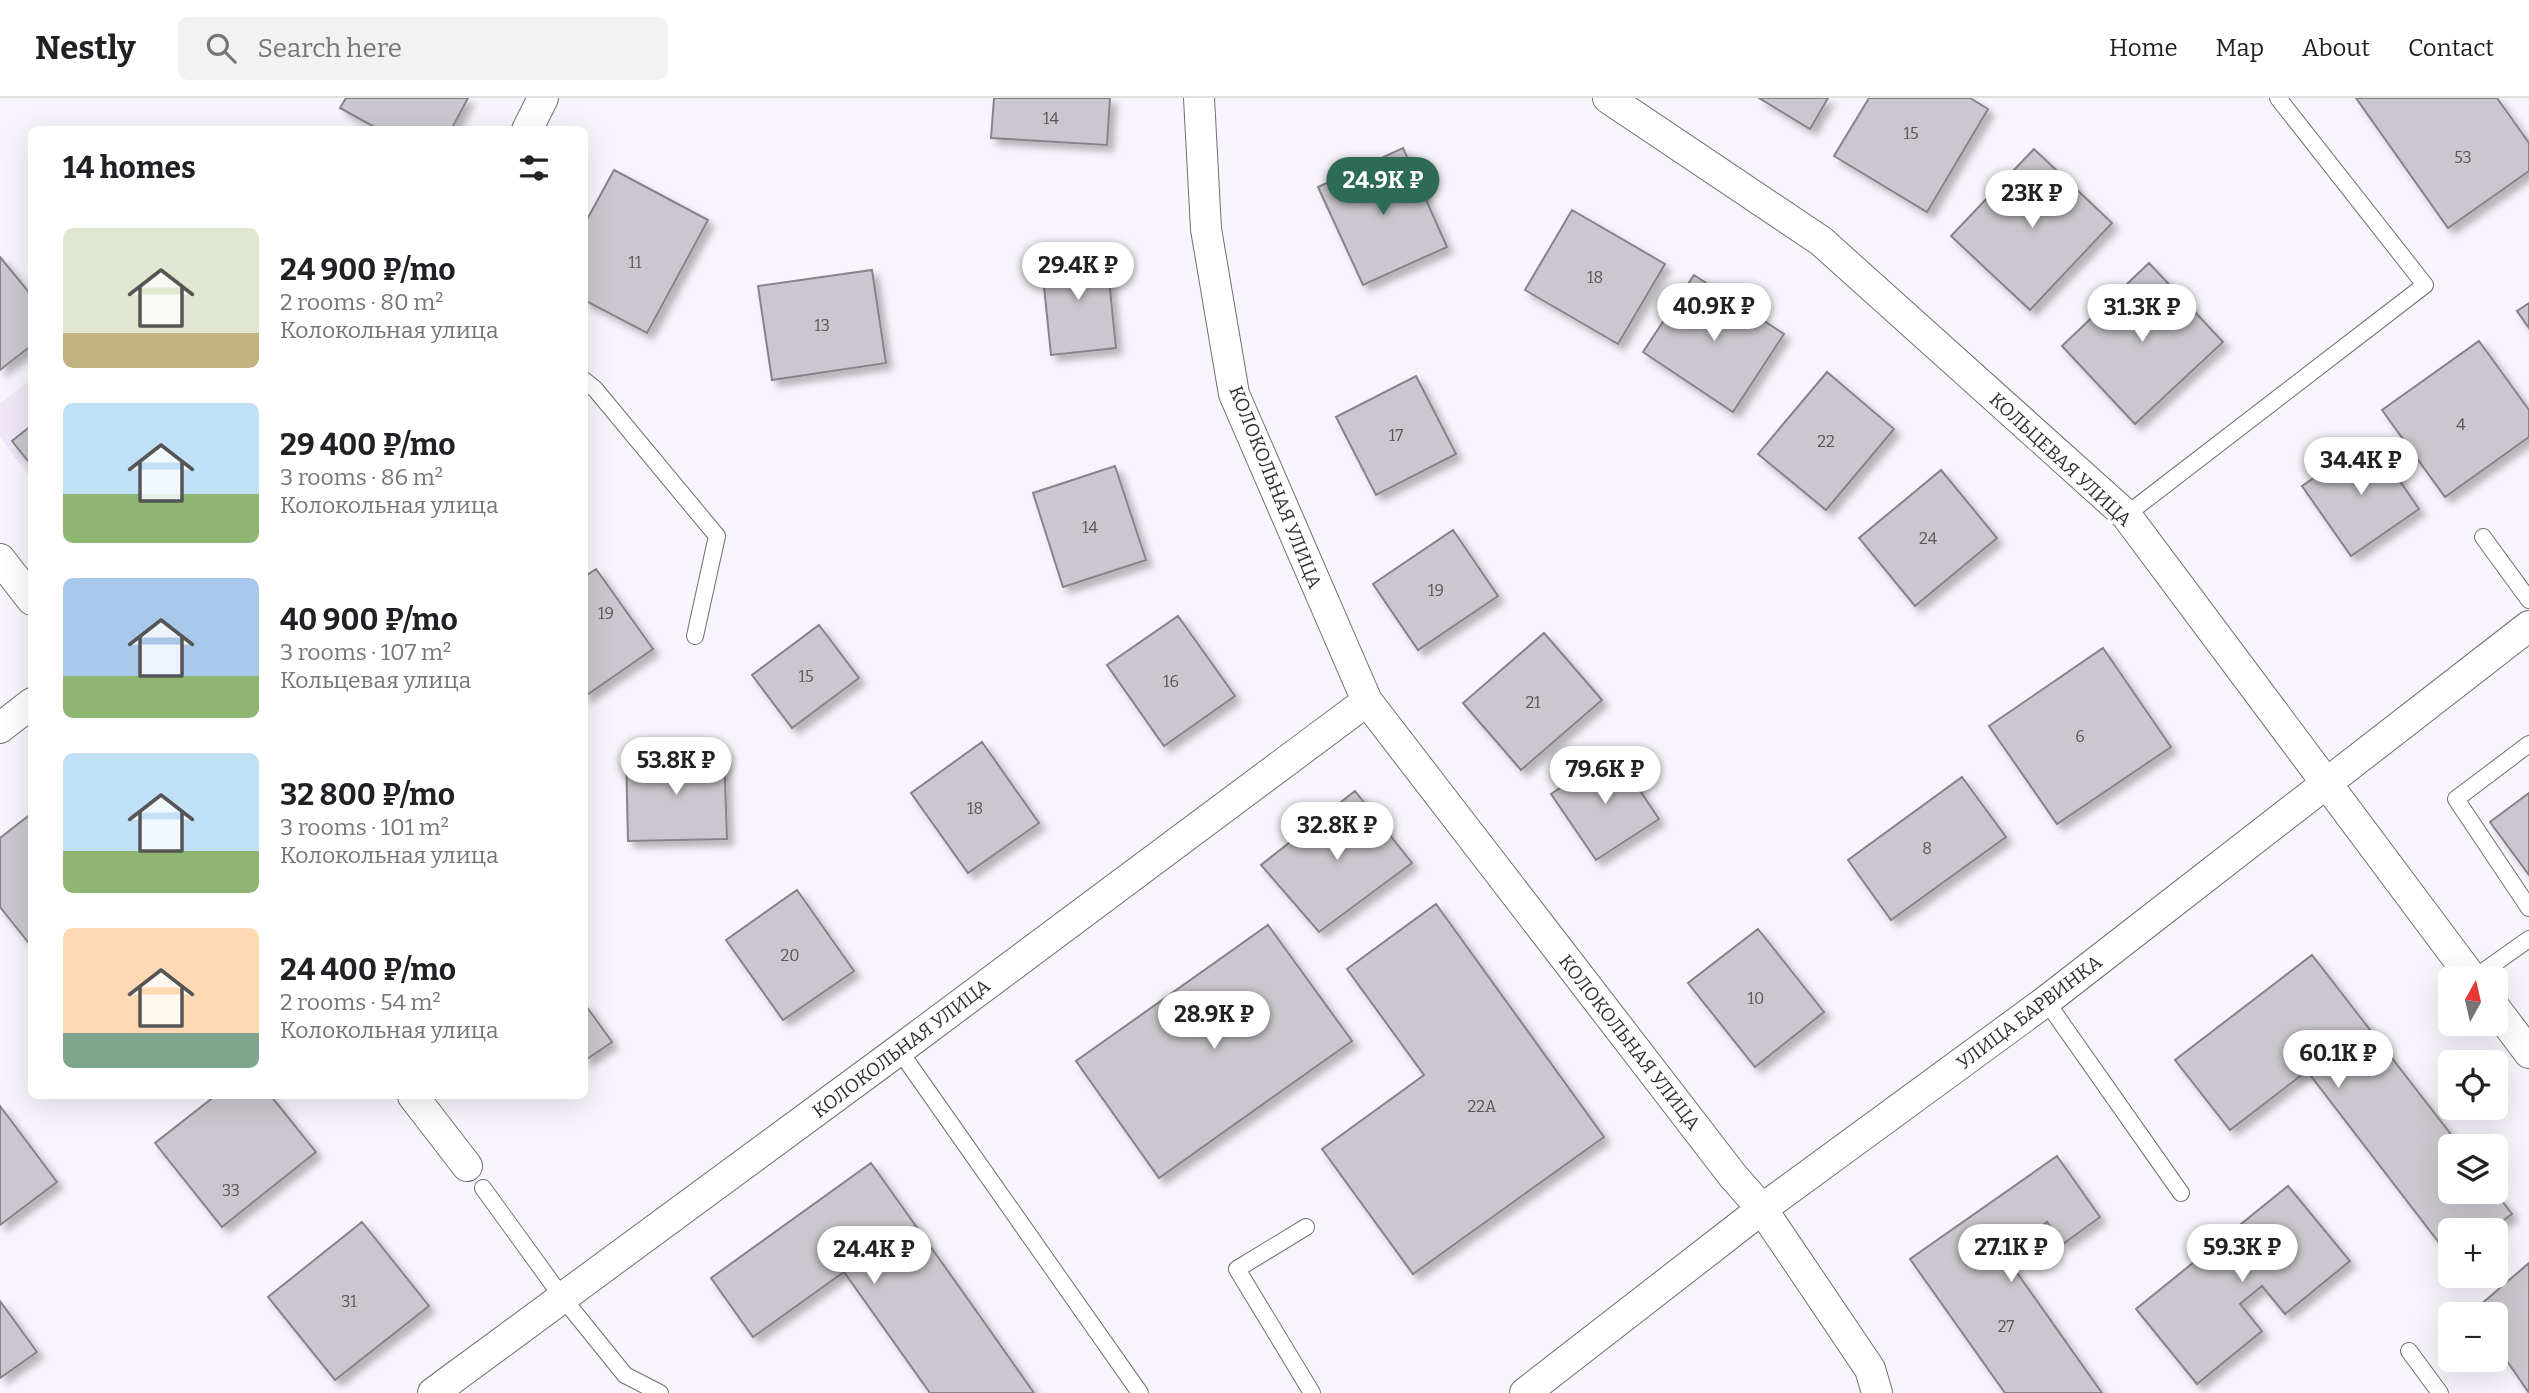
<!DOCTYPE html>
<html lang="en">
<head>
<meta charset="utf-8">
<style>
  :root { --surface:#fff; --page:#f2f2f2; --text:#202124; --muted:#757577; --line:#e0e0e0; --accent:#2e6b57 }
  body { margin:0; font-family:Bitter,serif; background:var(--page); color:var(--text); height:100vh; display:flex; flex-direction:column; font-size:26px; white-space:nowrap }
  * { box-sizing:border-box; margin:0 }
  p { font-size:23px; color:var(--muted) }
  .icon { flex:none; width:38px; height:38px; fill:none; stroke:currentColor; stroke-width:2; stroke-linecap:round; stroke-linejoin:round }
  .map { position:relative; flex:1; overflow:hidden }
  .details { position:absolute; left:28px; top:28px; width:560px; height:973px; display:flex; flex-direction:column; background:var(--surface); border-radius:10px; box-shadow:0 7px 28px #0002 }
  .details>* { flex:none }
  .needle { width:46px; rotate:8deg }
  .controls { position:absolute; left:2438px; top:868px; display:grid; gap:14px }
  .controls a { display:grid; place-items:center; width:70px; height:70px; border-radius:10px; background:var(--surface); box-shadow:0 7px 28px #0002; font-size:35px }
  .price { position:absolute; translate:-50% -60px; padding:0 16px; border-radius:24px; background:#fff; color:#222; font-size:23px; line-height:46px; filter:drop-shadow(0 2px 4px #0008) }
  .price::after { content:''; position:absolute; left:50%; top:42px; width:21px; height:16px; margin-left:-10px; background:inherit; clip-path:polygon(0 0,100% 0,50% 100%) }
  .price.current { background:var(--accent); color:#fff }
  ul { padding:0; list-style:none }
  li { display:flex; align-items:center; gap:21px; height:175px; padding:0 35px }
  li span { display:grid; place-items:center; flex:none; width:196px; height:140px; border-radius:10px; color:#555 }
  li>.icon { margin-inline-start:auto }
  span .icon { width:84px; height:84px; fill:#fffc; stroke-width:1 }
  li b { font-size:30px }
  h2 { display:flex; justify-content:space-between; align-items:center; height:84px; padding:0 35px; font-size:30px }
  header { display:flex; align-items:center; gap:42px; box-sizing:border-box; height:98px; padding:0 35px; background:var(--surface); border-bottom:2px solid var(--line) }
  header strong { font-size:33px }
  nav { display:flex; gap:38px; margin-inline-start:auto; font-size:24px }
  .search { width:490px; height:63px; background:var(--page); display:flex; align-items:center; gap:18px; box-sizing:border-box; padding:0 24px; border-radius:10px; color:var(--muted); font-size:26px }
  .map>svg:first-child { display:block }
  .built { fill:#eee6f4 }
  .building { fill:#cbc7ce; stroke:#87838a; stroke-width:2; filter:url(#shadow) }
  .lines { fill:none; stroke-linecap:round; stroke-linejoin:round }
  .service-casing { stroke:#726e74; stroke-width:18 }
  .minor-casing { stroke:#726e74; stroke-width:32 }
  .service { stroke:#fff; stroke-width:16 }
  .minor { stroke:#fff; stroke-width:30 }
  .labels { text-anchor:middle; stroke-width:7; stroke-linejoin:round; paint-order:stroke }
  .number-label { font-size:16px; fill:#585559 }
  .street-label { font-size:19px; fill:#312f32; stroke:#fff }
</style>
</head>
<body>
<header>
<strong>Nestly</strong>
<div class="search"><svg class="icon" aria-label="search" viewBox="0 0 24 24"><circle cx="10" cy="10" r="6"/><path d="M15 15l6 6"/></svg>Search here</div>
<nav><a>Home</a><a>Map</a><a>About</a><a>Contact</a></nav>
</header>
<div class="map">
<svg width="2529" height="1295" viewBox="0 0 2529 1295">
  <defs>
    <filter id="shadow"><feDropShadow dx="6" dy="6" stdDeviation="3.5" flood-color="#0004"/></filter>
  </defs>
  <rect width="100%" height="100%" fill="#f8f4fc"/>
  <path class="built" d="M31,281V381L0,339V306Z"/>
  <path class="building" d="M346,0H468L451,32H380L340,10Z
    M994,0H1110L1107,47L991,40Z
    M1759,0H1828L1810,31Z
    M1869,0H1970L1988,11L1927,114L1834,58Z
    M2356,0H2497L2529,45V73L2448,130Z
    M1403,50L1447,149L1363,187L1318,89Z
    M2034,51L2112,125L2030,212L1951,138Z
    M614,72L708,122L647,235L584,202V127Z
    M1572,112L1665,166L1618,246L1525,192Z
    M1106,152L1116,250L1051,257L1041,159Z
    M0,159L32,198V247L0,272Z
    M2149,165L2223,244L2135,326L2062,248Z
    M872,172L886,265L772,282L758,188Z
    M1694,177L1784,236L1733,314L1643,254Z
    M2529,205V230L2517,213Z
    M2479,243L2529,312V339L2445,399L2382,312Z
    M1827,274L1894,331L1826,412L1758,356Z
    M1416,278L1456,356L1376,397L1336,319Z
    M32,327V368L12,343Z
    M2371,341L2419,411L2351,458L2302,388Z
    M1115,368L1146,462L1063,489L1033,395Z
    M1941,372L1997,440L1915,508L1859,440Z
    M1453,432L1498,498L1418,552L1373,486Z
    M596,471L653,551L584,599V479Z
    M1178,518L1235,598L1164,648L1107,567Z
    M819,527L859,580L792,630L752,577Z
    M1544,535L1602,602L1521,672L1463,605Z
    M2103,550L2171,649L2057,726L1989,628Z
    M982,644L1039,725L968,775L911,695Z
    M724,654L727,741L628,743L626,656Z
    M1614,654L1659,721L1596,762L1551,696Z
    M1962,679L2006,739L1891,822L1848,762Z
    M1355,693L1412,765L1319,834L1261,767Z
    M2529,695V777L2490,724Z
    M32,715V849L0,809V740Z
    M797,792L854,873L783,922L726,842Z
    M1436,806L1604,1039L1413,1176L1322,1051L1424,977L1347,871Z
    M1268,827L1352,943L1159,1080L1076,963Z
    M1758,831L1824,914L1755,969L1688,885Z
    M2312,857L2460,1048H2450V1094H2495L2512,1116L2490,1132H2450V1159L2307,973L2230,1032L2175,962Z
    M584,905L612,944L584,963Z
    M215,998H271L316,1054L222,1129L155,1045Z
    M0,1008L57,1084L0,1127Z
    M2057,1058L2100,1119L2063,1146L2047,1124L2003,1155L2102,1295H2005L1910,1161Z
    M871,1065L977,1214L1034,1295H930L844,1174L753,1239L711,1180Z
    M2288,1088L2350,1163L2285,1216L2262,1188L2240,1206L2262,1233L2197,1286L2136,1211Z
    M362,1124L429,1208L335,1282L268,1199Z
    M2529,1165V1295L2496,1247V1216H2474L2472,1214Z
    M0,1203L37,1254L0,1280Z"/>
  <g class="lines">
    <defs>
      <path id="service" d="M584,282L595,291L717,438L695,538
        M2126,417L2425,187L2278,0
        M2483,439L2529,502
        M2529,646L2456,701L2529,810
        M2474,880L2529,841
        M2046,903L2181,1095
        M899,952L1140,1295
        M483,1090L562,1199L625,1277L660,1295
        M1306,1129L1237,1171L1312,1295
        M2409,1253L2440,1295"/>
      <path id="minor" d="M1199,0L1206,131L1234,296L1367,603L1733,1078L1762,1111L1870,1271L1877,1295
        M1608,0L1821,143L2126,417L2472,880
        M527,32L543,0
        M0,461L32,502
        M0,630L32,605
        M2496,911L2529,955
        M413,998L467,1068
        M433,1295L899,952L1367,603
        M1525,1295L1762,1111L2046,903L2529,528"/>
    </defs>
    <use href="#service" class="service-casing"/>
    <use href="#minor" class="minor-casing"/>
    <use href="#service" class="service"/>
    <use href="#minor" class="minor"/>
  </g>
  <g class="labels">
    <g class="number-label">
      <text x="1051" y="26">14</text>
      <text x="1911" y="41">15</text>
      <text x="2463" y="65">53</text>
      <text x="635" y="170">11</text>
      <text x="1595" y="185">18</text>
      <text x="822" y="233">13</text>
      <text x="2461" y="332">4</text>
      <text x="1396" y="343">17</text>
      <text x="1826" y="349">22</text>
      <text x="1090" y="435">14</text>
      <text x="1928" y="446">24</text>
      <text x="1436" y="498">19</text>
      <text x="606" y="521">19</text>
      <text x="806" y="584">15</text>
      <text x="1171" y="589">16</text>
      <text x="1533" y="610">21</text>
      <text x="2080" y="644">6</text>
      <text x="975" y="716">18</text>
      <text x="1927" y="756">8</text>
      <text x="790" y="863">20</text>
      <text x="1756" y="906">10</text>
      <text x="1482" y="1014">22А</text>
      <text x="231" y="1098">33</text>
      <text x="349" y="1209">31</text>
      <text x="2006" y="1234">27</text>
    </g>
    <g class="street-label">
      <text transform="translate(2061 361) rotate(43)" y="7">КОЛЬЦЕВАЯ УЛИЦА</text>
      <text transform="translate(1276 389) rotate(68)" y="7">КОЛОКОЛЬНАЯ УЛИЦА</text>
      <text transform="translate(2029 914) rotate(-37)" y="7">УЛИЦА БАРВИНКА</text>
      <text transform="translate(1630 944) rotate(52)" y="7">КОЛОКОЛЬНАЯ УЛИЦА</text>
      <text transform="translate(901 950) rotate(-37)" y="7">КОЛОКОЛЬНАЯ УЛИЦА</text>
    </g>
  </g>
</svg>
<div class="controls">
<a><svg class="needle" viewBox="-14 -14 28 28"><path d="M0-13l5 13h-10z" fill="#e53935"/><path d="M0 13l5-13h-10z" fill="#757577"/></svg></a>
<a><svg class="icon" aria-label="locate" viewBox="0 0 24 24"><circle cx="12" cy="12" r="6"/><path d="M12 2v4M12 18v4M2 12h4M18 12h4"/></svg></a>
<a><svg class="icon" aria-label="layers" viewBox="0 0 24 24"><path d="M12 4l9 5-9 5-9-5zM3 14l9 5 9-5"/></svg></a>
<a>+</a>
<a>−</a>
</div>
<b class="price current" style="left:1383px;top:119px">24.9K ₽</b>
<b class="price" style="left:2032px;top:132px">23K ₽</b>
<b class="price" style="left:1078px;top:204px">29.4K ₽</b>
<b class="price" style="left:1714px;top:245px">40.9K ₽</b>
<b class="price" style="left:2142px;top:246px">31.3K ₽</b>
<b class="price" style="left:2361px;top:399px">34.4K ₽</b>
<b class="price" style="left:676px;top:699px">53.8K ₽</b>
<b class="price" style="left:1605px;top:708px">79.6K ₽</b>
<b class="price" style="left:1337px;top:764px">32.8K ₽</b>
<b class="price" style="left:1214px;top:953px">28.9K ₽</b>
<b class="price" style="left:2338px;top:992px">60.1K ₽</b>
<b class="price" style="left:2011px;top:1186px">27.1K ₽</b>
<b class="price" style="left:2242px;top:1186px">59.3K ₽</b>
<b class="price" style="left:874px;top:1188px">24.4K ₽</b>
<section class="details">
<h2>14 homes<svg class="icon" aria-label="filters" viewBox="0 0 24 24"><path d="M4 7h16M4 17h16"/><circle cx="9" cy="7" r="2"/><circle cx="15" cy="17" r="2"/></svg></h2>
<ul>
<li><span style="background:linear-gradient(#dfe7d0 75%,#c2b280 0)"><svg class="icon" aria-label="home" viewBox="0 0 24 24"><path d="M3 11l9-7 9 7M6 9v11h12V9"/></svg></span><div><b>24 900 ₽/mo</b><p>2 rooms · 80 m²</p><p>Колокольная улица</p></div></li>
<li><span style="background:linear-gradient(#bfe0f5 65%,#8fb573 0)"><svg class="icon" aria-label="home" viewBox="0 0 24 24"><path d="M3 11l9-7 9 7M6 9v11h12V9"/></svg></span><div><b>29 400 ₽/mo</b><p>3 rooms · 86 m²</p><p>Колокольная улица</p></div></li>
<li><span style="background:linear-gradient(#a9c7e8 70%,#8fb573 0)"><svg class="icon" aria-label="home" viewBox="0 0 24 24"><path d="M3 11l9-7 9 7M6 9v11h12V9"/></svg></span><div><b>40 900 ₽/mo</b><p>3 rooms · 107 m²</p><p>Кольцевая улица</p></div></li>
<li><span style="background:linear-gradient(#bfe0f5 70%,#8fb573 0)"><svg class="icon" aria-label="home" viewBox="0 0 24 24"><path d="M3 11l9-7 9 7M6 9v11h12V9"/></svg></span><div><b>32 800 ₽/mo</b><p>3 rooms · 101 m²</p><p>Колокольная улица</p></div></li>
<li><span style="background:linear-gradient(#ffd9b3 75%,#7fa58c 0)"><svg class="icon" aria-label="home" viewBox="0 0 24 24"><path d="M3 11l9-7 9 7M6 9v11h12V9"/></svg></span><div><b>24 400 ₽/mo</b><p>2 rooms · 54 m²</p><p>Колокольная улица</p></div></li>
</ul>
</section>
</div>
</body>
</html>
